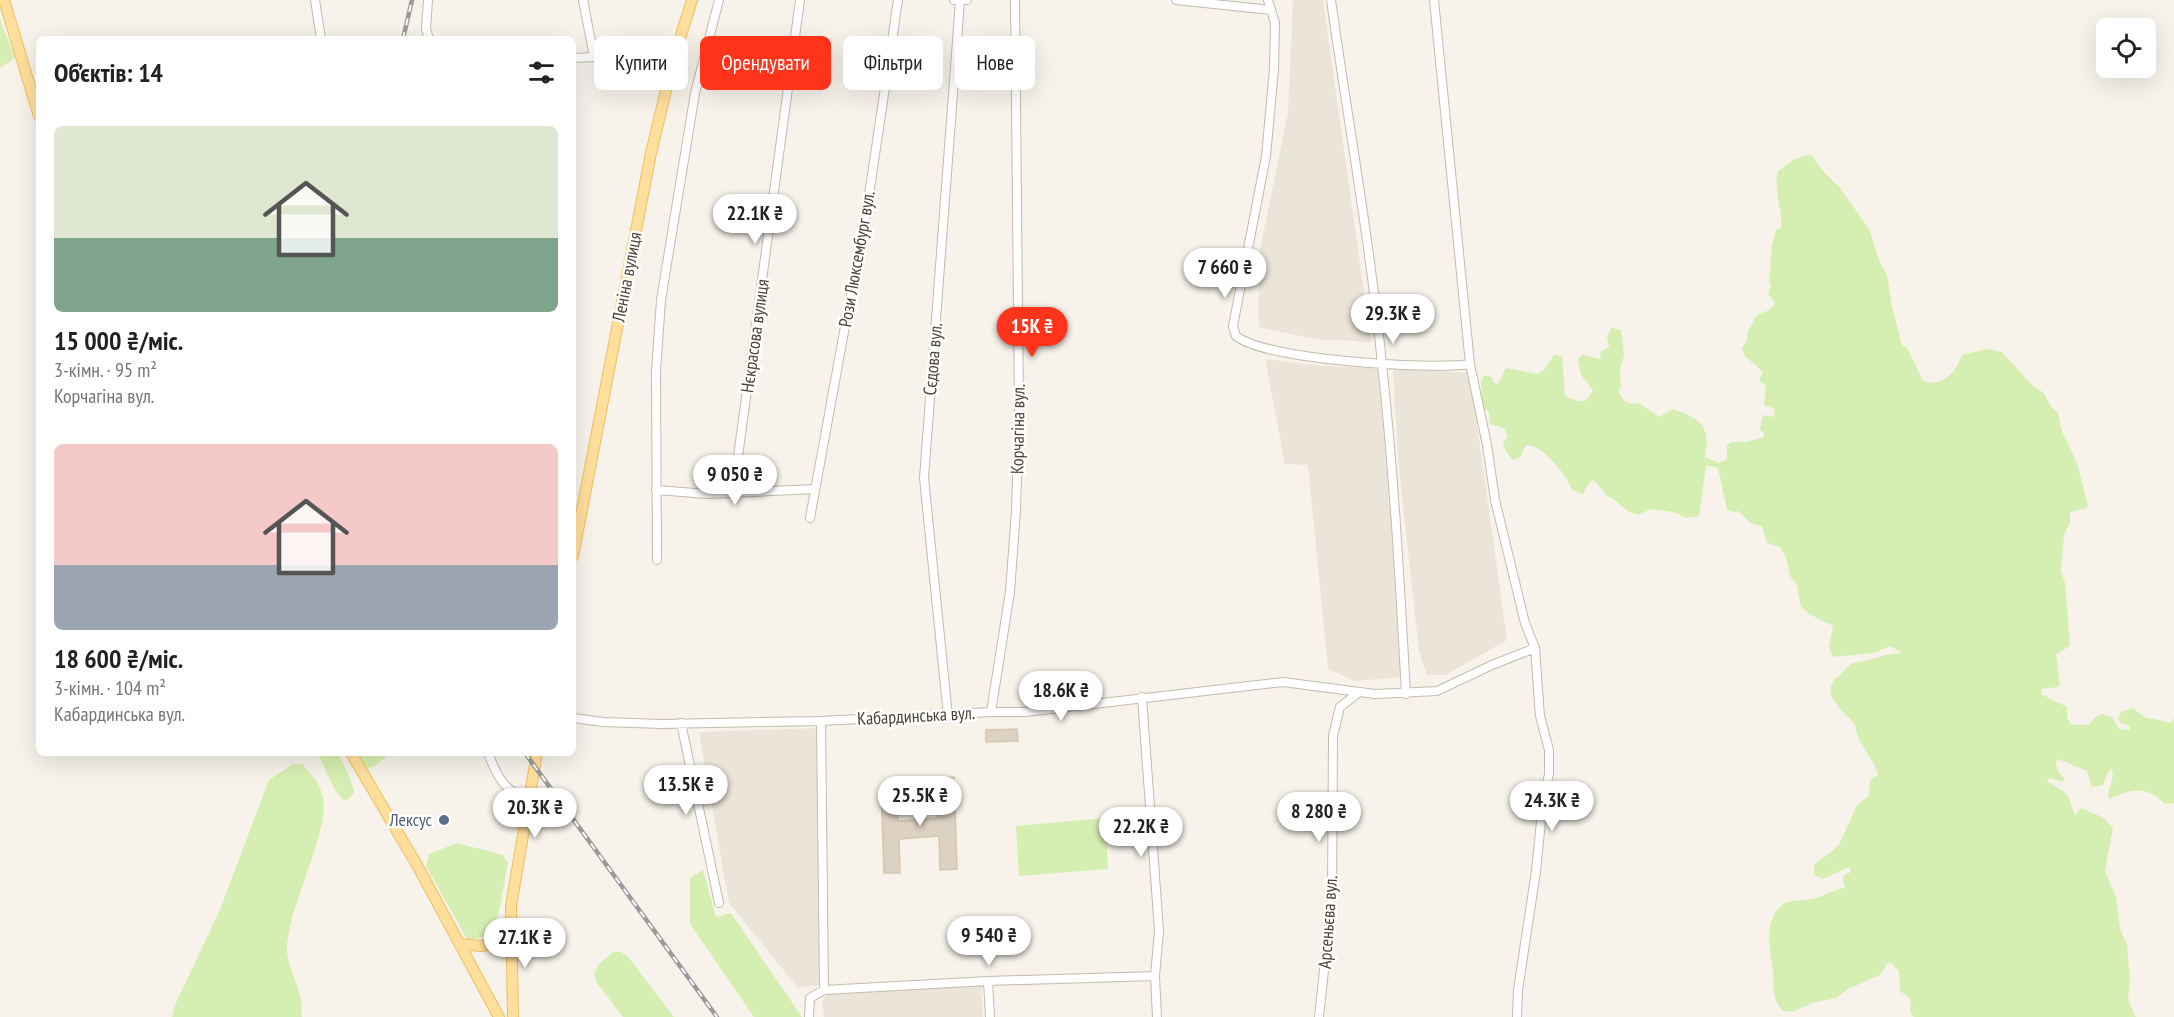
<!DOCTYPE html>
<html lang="uk">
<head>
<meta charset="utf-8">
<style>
  :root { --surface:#fff; --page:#f2f2f2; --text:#222; --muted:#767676; --accent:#ff341a }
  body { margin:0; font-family:"PT Sans Narrow",sans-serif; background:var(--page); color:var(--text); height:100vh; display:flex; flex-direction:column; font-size:22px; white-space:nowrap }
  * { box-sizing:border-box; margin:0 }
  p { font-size:20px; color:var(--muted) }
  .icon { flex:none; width:33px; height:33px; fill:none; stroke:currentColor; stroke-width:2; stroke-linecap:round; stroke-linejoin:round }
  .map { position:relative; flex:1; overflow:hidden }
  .drawer { position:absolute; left:36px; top:36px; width:540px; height:720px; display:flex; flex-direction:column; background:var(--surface); border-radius:9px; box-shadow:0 6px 24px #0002 }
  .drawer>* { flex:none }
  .hud { position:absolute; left:594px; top:36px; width:570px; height:54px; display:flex; gap:12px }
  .fabs { position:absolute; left:2096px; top:18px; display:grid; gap:12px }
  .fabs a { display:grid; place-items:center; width:60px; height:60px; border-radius:9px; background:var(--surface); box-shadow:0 6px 24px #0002; font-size:30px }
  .price { position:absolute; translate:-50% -51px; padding:0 14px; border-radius:21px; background:#fff; color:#222; font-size:20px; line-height:39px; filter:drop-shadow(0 2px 3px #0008) }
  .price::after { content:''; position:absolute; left:50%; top:36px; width:18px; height:14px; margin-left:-9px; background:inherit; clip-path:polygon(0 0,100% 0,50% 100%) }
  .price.selected { background:var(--accent); color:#fff }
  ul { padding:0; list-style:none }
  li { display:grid; align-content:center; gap:12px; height:318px; padding:0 18px }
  li span { display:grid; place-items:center; height:186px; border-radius:9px; color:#555 }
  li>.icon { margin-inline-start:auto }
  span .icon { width:108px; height:108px; fill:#fffc; stroke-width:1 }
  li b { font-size:26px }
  h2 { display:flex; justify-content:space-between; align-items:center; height:72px; padding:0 18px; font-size:26px }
  .pill { padding:0 21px; border-radius:9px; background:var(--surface); box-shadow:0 6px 24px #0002; font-size:21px; line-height:54px }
  .pill.selected { background:var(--accent); color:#fff }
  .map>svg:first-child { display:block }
  .residential { fill:#ebe5d9 }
  .green { fill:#d5eeb1 }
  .building { fill:#ddd1c2; stroke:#d5c6b2; stroke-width:1.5 }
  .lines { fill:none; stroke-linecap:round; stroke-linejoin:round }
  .minor-casing { stroke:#c3bbac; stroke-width:10 }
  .major-casing { stroke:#efbf61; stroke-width:12 }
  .minor { stroke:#fff; stroke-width:8 }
  .major { stroke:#ffdf9c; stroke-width:10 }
  .rail-casing { stroke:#9a9a9a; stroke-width:4.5 }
  .rail { stroke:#fff; stroke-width:2; stroke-dasharray:7; stroke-linecap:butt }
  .service-dot { fill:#5c6f8a; stroke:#fff; stroke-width:2 }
  .labels { text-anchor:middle; stroke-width:5; stroke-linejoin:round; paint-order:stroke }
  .street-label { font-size:18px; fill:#4c4338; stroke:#fff }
  .service-label { font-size:18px; fill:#4e5e75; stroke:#fff; text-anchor:end }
</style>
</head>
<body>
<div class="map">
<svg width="2174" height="1017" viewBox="0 0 2174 1017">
  <rect width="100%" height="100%" fill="#f7f3eb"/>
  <path class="residential" d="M1293,0H1323L1371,342L1313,339L1259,327V254L1288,113Z
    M1265,359L1323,366L1378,368L1405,677L1355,681L1328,669L1308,465L1285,464Z
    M1393,368L1470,373L1507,640L1446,675H1427L1419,651L1398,460Z
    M818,728L821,985L798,988L729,903L699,732Z
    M981,983L983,1017H824L822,1001L828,993Z"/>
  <path class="green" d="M0,19L15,58L0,68Z
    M1807,155L1812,156L1822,170L1840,188L1869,229L1879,260L1887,275L1892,306L1902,345L1907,348L1923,381C1942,388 1956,372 1962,355L1987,349L2002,352L2032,385L2044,393L2051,407L2058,412L2061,429L2077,463L2088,506L2085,509L2070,512V522L2064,535L2061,571L2065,583L2070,646L2056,654L2060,684L2057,687L2042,689L2041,694L2067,707V718L2072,725H2089L2094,718L2102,714L2113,718L2119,729L2130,730V726L2121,723L2118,719L2121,712L2133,708L2144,717L2172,723L2174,717V803L2165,804C2145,785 2132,789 2110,799L2108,794L2113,776L2112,769L2108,772L2103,785L2092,787L2087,771L2058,759L2056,762L2057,770L2065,779L2063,782L2050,778L2047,781L2067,794L2075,815L2081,808C2096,815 2102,814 2113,828L2105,871L2116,897L2120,929L2127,944L2130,981L2128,1000L2136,1017H1914L1910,1012L1911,999L1900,991L1899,972L1891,962L1887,964L1880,975L1848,989L1836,998L1812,1003L1794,1011H1783C1772,1001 1774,986 1773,972C1771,949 1761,919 1786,902L1813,899L1845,887L1843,880L1844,875L1851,872L1849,867L1823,879L1814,875V865L1839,845L1857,805L1869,796L1870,780L1878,775C1875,762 1865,752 1859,739C1856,734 1857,726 1853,722C1844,712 1821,695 1835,679C1836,677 1840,676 1842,673C1853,662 1848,664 1864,661C1877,659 1886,652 1900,654L1901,652L1890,646L1874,653L1833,657L1829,648L1833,626L1809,614L1801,606L1797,585L1790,576L1786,557L1780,547C1763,543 1767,542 1762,526L1752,524L1738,511L1734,512L1727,510L1718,468L1706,465L1699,516L1687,518L1673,512L1651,509L1638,515L1629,512L1612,498L1607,496L1594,480L1589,483L1583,494L1572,490C1568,476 1542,444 1526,445L1520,457L1513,460C1508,455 1505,451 1503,443L1508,436L1504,428L1490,424L1489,412L1482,407L1481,382L1484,375L1492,377L1494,383L1498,384L1506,368L1537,374L1543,371L1554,355L1562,356L1565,396C1578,401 1585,407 1593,390L1581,375L1578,359L1582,355L1600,359L1601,351L1609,347L1607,336L1612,328L1621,330L1624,355L1620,370L1621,386L1618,391C1624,401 1627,406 1639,403L1659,417L1673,409C1701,419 1711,426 1705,457L1719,463L1727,459V445L1731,442H1746L1764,437V434L1760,429L1763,415L1773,417L1775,409L1764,405L1766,386L1759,380L1763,372L1744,355L1742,348L1747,341L1748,331L1757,315C1765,312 1772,310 1775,302L1768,294L1771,285L1769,281C1772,264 1769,245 1777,229L1781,228C1783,209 1773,190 1778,171L1793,160Z
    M317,753H338C344,766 352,779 354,793L346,801C334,795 325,766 317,753Z
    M355,753H390L374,767L364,768Z
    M293,764H302C310,773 319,782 322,794C333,828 287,906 287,950C287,966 298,983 301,999C302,1005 301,1011 302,1017H172L174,1007L219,912L269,780Z
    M1105,818L1108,869L1019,876L1016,826Z
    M457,843L503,855L508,863L495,933L468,941L426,866L429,854Z
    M703,870L716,917L731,913L802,1017H754L690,924V878Z
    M613,952H621L629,958L674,1017H623L597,983L594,974L599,964Z"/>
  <path class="building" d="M1017,729L1018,741L986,742V730Z
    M954,777L957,869L940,870L939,836L899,839L900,873H884L881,786H897L898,821L938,818L937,778Z"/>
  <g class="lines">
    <defs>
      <path id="minor" d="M315,0L321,39
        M428,0L426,29L429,39
        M954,0H967
        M1176,0L1271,10
        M1268,0L1275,23L1274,69L1266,156L1233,326L1236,336C1266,360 1429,370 1470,364
        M1331,0C1348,121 1370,242 1382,364C1394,474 1400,584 1406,694
        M1434,0L1470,364L1487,445L1495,500L1525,623L1535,648L1540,716L1549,750V774L1543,801L1536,871L1518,990L1517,1017
        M594,57L658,55L674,57
        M573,58L594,57L583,0
        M656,490L708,494L815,489
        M733,493L800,0
        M810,518L869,195L898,0
        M657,560L656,372L661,300L695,93L719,0
        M1142,697L1159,931L1155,976L1157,1017
        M991,712L1010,592L1016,510L1019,410L1015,0
        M948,716L924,478L960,1
        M573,718L603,722L662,724L821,721L991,712H1025L1283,682L1375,694L1437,691L1492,665L1535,648
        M681,723L719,903
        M488,753C497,776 503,790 528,800
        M988,981L990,1017
        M824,990L988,981L1155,976
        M809,1017L810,998L824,990L821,721
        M1319,1017L1332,896L1333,736L1340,707L1358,693"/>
      <path id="major" d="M4,0L39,116
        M573,556L651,153L674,57L692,0
        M351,753L417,865L499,1017
        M461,944L481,946L493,944L509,923
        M513,1017L511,906L537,753"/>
    </defs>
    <use href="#minor" class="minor-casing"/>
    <use href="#major" class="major-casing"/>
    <use href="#minor" class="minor"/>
    <use href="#major" class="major"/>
    <defs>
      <path id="rail" d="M403,39L412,0
        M525,753L717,1017"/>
    </defs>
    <use href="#rail" class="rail-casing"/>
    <use href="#rail" class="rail"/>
  </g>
  <circle class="service-dot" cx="444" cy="820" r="6"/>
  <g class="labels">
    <g class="street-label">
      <text transform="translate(857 259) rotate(-80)" y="6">Рози Люксембург вул.</text>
      <text transform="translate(627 277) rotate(-79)" y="6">Леніна вулиця</text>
      <text transform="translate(755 336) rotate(-82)" y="6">Нєкрасова вулиця</text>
      <text transform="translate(933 359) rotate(-85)" y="6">Сєдова вул.</text>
      <text transform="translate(1018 429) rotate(-89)" y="6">Корчагіна вул.</text>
      <text transform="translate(916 716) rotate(-3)" y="6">Кабардинська вул.</text>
      <text transform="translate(1328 922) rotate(-86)" y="6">Арсеньєва вул.</text>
    </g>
    <g class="service-label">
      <text x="432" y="826">Лексус</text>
    </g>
  </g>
</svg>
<div class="fabs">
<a><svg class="icon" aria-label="locate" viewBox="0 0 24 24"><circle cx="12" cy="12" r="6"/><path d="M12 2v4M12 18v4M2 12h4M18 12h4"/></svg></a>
</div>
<b class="price" style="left:755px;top:245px">22.1K ₴</b>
<b class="price" style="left:1225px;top:299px">7 660 ₴</b>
<b class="price" style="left:1393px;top:345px">29.3K ₴</b>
<b class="price selected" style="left:1032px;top:358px">15K ₴</b>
<b class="price" style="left:735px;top:506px">9 050 ₴</b>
<b class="price" style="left:1061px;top:722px">18.6K ₴</b>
<b class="price" style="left:686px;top:816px">13.5K ₴</b>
<b class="price" style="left:920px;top:827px">25.5K ₴</b>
<b class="price" style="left:1552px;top:832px">24.3K ₴</b>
<b class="price" style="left:535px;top:839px">20.3K ₴</b>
<b class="price" style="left:1319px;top:843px">8 280 ₴</b>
<b class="price" style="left:1141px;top:858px">22.2K ₴</b>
<b class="price" style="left:989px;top:967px">9 540 ₴</b>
<b class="price" style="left:525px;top:969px">27.1K ₴</b>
<div class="hud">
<a class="pill">Купити</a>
<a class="pill selected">Орендувати</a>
<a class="pill">Фільтри</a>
<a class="pill">Нове</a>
</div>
<section class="drawer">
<h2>Об’єктів: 14<svg class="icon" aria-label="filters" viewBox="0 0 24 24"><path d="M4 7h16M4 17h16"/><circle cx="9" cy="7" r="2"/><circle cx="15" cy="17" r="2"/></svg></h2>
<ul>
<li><span style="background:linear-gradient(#dfe7d0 60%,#7fa58c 0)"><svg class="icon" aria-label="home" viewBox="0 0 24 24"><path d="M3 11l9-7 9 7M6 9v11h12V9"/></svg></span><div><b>15 000 ₴/міс.</b><p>3-кімн. · 95 m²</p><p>Корчагіна вул.</p></div></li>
<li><span style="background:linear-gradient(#f6c9c9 65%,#9aa5b1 0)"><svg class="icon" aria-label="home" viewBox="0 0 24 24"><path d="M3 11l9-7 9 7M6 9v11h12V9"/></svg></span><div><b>18 600 ₴/міс.</b><p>3-кімн. · 104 m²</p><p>Кабардинська вул.</p></div></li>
</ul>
</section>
</div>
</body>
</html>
